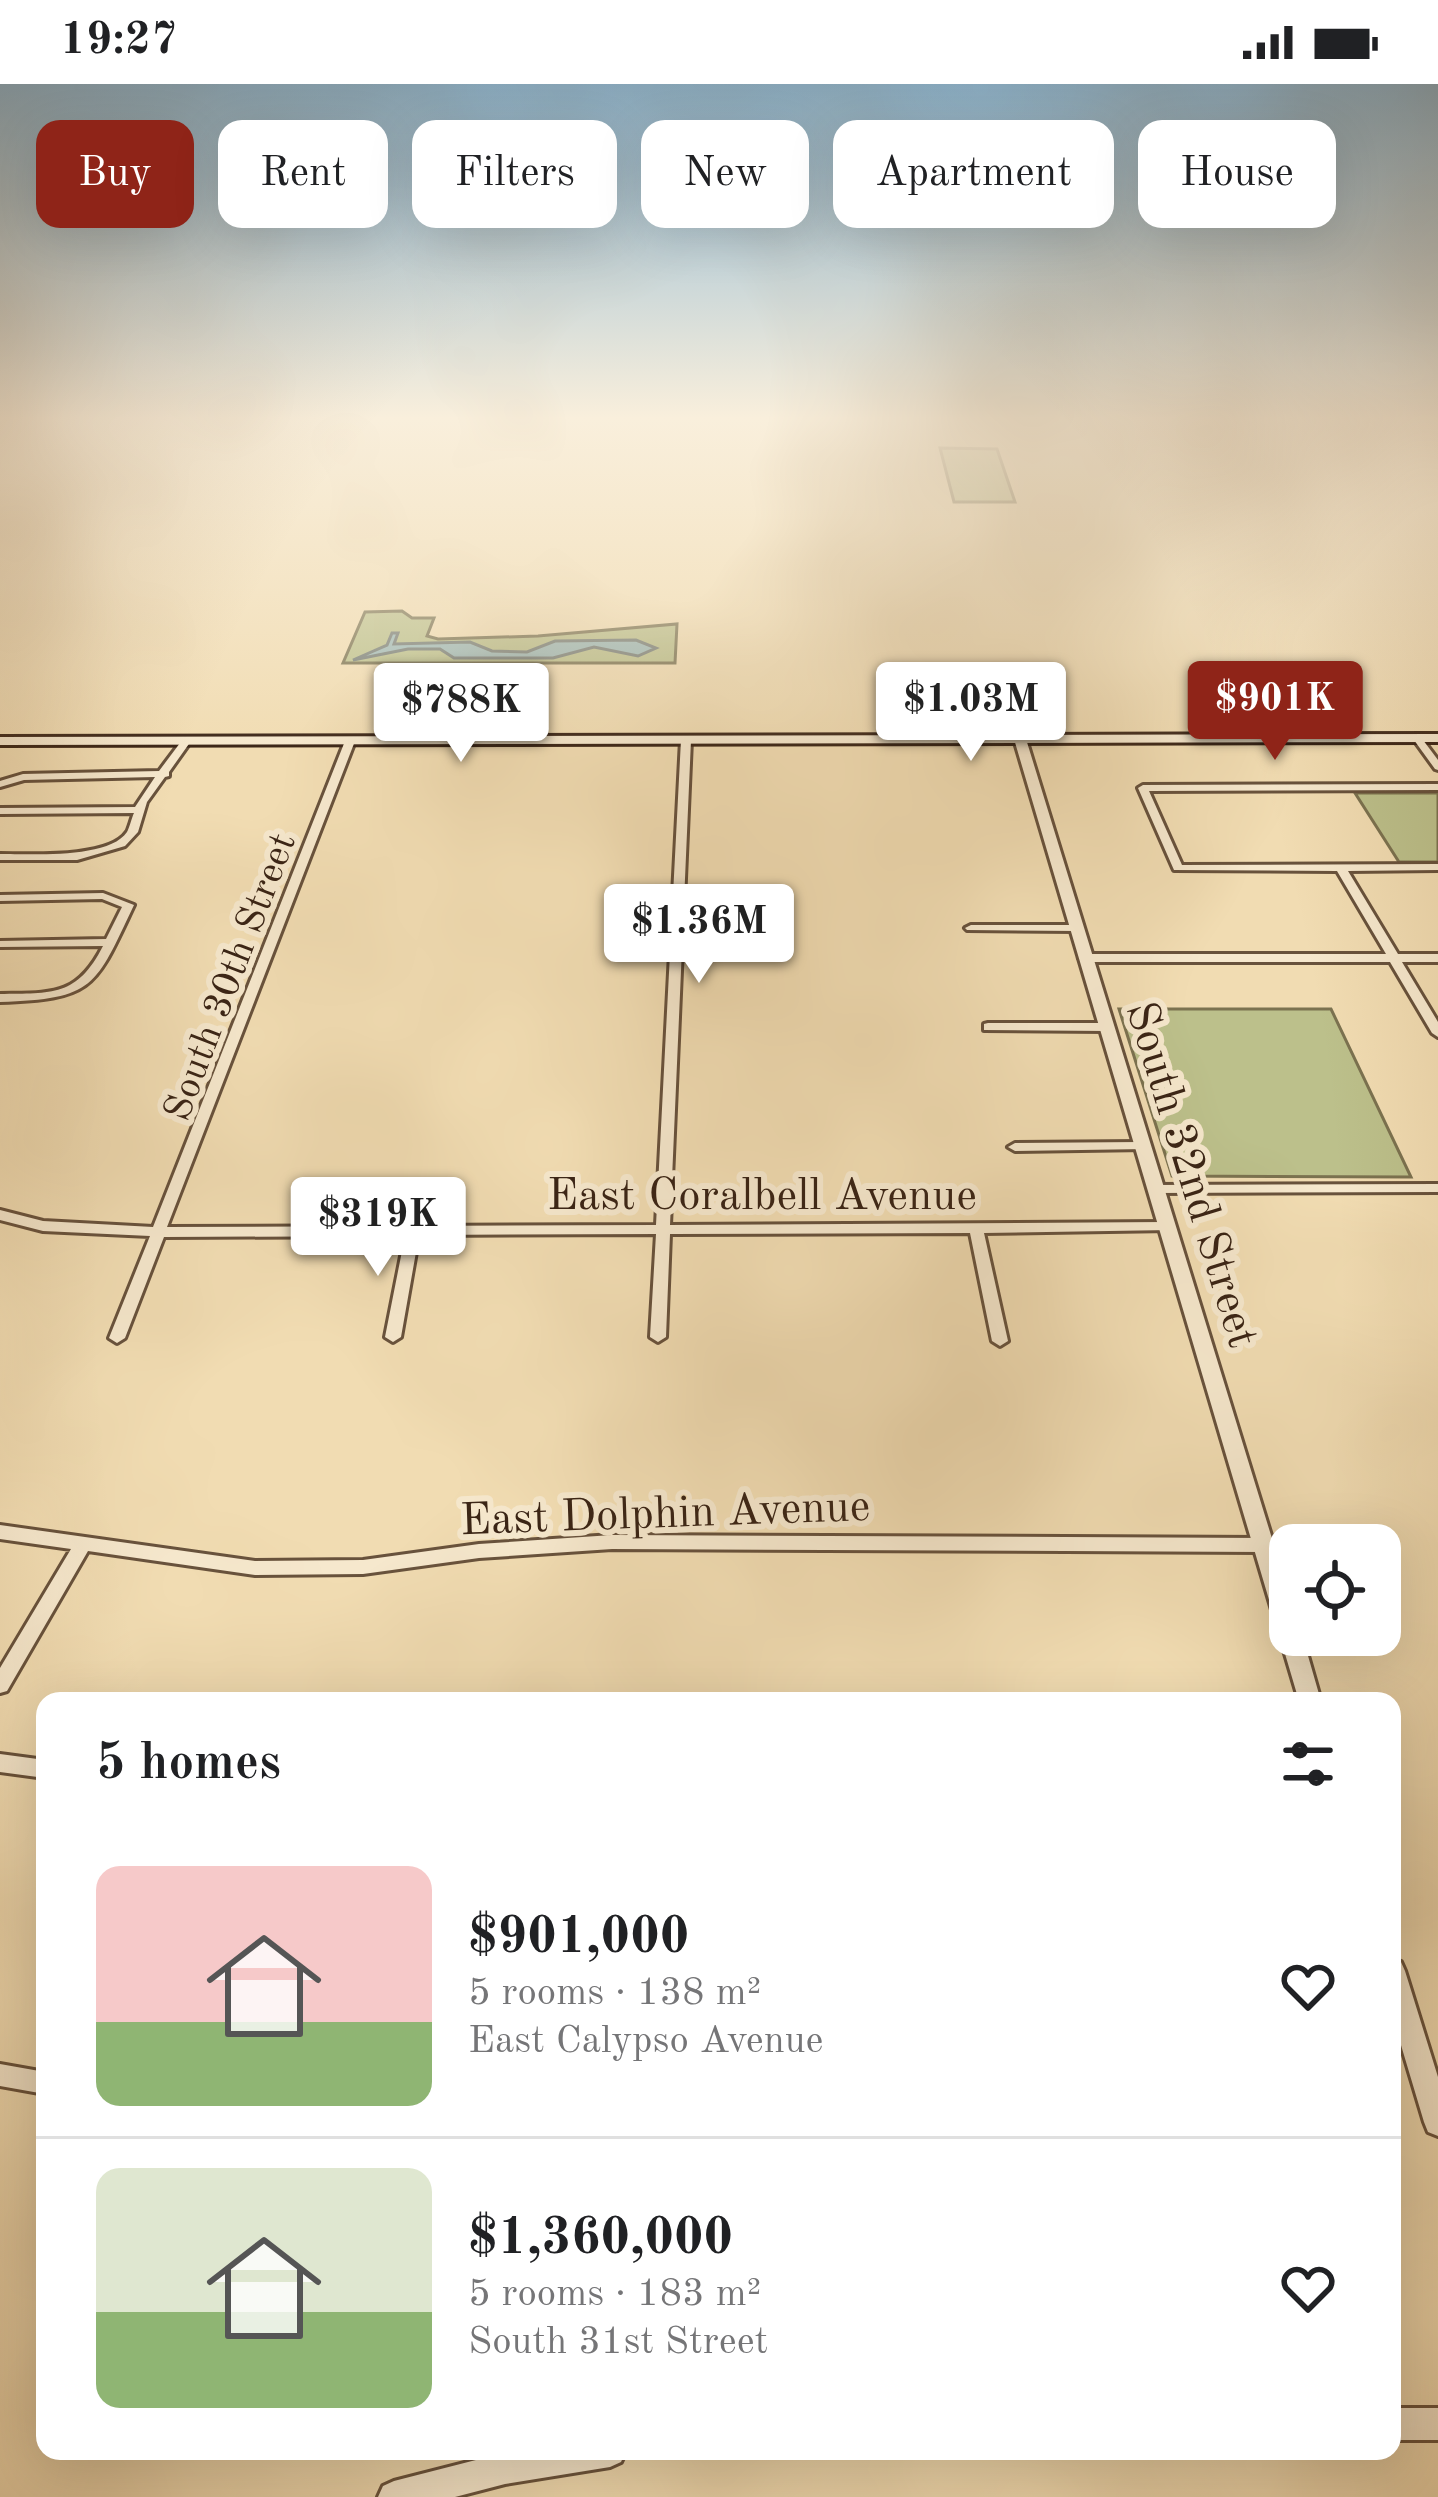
<!DOCTYPE html>
<html lang="en">
<head>
<meta charset="utf-8">
<style>
  :root { --surface:#fff; --page:#f6f6f6; --text:#202124; --muted:#757577; --line:#e0e0e0; --accent:#8f2418 }
  body { margin:0; font-family:"Old Standard TT",serif; background:var(--page); color:var(--text); height:100vh; display:flex; flex-direction:column; font-size:45px; white-space:nowrap }
  * { box-sizing:border-box; margin:0 }
  p { font-size:39px; color:var(--muted) }
  .icon { flex:none; width:66px; height:66px; fill:none; stroke:currentColor; stroke-width:2; stroke-linecap:round; stroke-linejoin:round }
  .map { position:relative; flex:1; overflow:hidden }
  .panel { position:absolute; left:36px; top:1608px; width:1365px; height:768px; display:flex; flex-direction:column; background:var(--surface); border-radius:24px; box-shadow:0 12px 48px #0002 }
  .panel>* { flex:none }
  .banner { position:absolute; left:36px; top:36px; width:1368px; height:108px; display:flex; gap:24px }
  .fabs { position:absolute; left:1269px; top:1440px; display:grid; gap:24px }
  .fabs a { display:grid; place-items:center; width:132px; height:132px; border-radius:24px; background:var(--surface); box-shadow:0 12px 48px #0002; font-size:60px }
  .price { position:absolute; translate:-50% -102px; padding:0 27px; border-radius:12px; background:#fff; color:#222; font-size:39px; line-height:78px; filter:drop-shadow(0 3px 6px #0008) }
  .price::after { content:''; position:absolute; left:50%; top:72px; width:36px; height:27px; margin-left:-18px; background:inherit; clip-path:polygon(0 0,100% 0,50% 100%) }
  .price.selected { background:var(--accent); color:#fff }
  ul { padding:0; list-style:none }
  li { display:flex; align-items:center; gap:36px; height:300px; padding:0 60px }
  li+li { border-top:3px solid var(--line) }
  li span { display:grid; place-items:center; flex:none; width:336px; height:240px; border-radius:24px; color:#555 }
  li>.icon { margin-inline-start:auto }
  span .icon { width:144px; height:144px; fill:#fffc; stroke-width:1 }
  li b { font-size:51px }
  h2 { display:flex; justify-content:space-between; align-items:center; height:144px; padding:0 60px; font-size:51px }
  .tag { padding:0 42px; border-radius:24px; background:var(--surface); box-shadow:0 12px 48px #0002; font-size:42px; line-height:108px }
  .tag.selected { background:var(--accent); color:#fff }
  .status { display:flex; justify-content:space-between; align-items:center; height:84px; padding:0 60px; background:var(--surface); direction:ltr }
  .status svg { height:33px; fill:currentColor }
  .map>svg:first-child { display:block }
  .green { fill:#bcc08b; stroke:#7b7250; stroke-width:3 }
  .water { fill:#9eb9b6; stroke:#767d76; stroke-width:3 }
  .lines { fill:none; stroke-linecap:round; stroke-linejoin:round }
  .minor-casing { stroke:#68523c; stroke-width:6 }
  .tertiary-casing { stroke:#68523c; stroke-width:6 }
  .secondary-casing { stroke:#3a2415; stroke-width:6 }
  .minor { fill:#f6e8cd; fill-rule:evenodd }
  .tertiary { fill:#f6e8cd; fill-rule:evenodd }
  .secondary { fill:#f6e8cd; fill-rule:evenodd }
  .labels { text-anchor:middle; stroke-width:12; stroke-linejoin:round; paint-order:stroke }
  .far-street-label { font-size:39px; fill:#3a2415; stroke:#f6e8cd }
  .street-label { font-size:45px; fill:#3a2415; stroke:#f6e8cd }
</style>
</head>
<body>
<div class="status"><b>19:27</b><svg viewBox="0 0 49 12"><path d="M0 12V9h3v3zM5 12V6h3v6zM10 12V3h3v9zM15 12V0h3v12zM26 1h20v11H26zM47 4h2v5h-2z"/></svg></div>
<div class="map">
<svg width="1438" height="2413" viewBox="0 0 1438 2413">
  <rect width="100%" height="100%" fill="#f1dcb2"/>
  <filter id="stains"><feTurbulence type="fractalNoise" baseFrequency=".00167" numOctaves="4"/><feColorMatrix values="0 0 0 0 .2 0 0 0 0 .09 0 0 0 0 .02 0 0 0 .5 -.17"/></filter>
  <radialGradient id="worn" r=".72"><stop offset=".6" stop-color="#630" stop-opacity="0"/><stop offset="1" stop-color="#630" stop-opacity=".3"/></radialGradient>
  <path class="green" d="M940,364L997,365L1015,418H954Z
    M402,527L412,534H434L427,552L438,555L538,552L677,540L675,579H343L365,528Z
    M1355,709H1438V778H1399Z
    M1119,925H1331L1411,1093L1172,1092Z"/>
  <path class="water" d="M392,549H398L394,560L470,558L492,567L527,568L555,557L636,556L656,564L638,572L594,563L553,574H454L440,565H408L353,576L387,561Z"/>
  <g class="lines">
    <defs>
      <path id="minor" d="M1414,652H1420L1438,676V686L1435,685L1414,656Z
        M686,653L691,656L670,1141L1166,1138L1171,1140L1173,1143L1171,1146L984,1149L1008,1257L1000,1262L992,1257L970,1149L670,1150L666,1253L658,1258L650,1253L656,1150L419,1151L401,1253L393,1258L385,1253L405,1152L164,1153L125,1254L117,1259L109,1254L150,1152L43,1147L0,1136V1126L43,1137L153,1143L345,657L350,654L355,657L167,1143L656,1141L681,656Z
        M183,655L191,657L169,688V692L165,693L147,718L138,748L125,762L77,776H0V770C30,770 109,775 127,748C129,745 132,733 134,729L0,730V724L135,723L155,693L24,696L0,703V697L23,690L159,687Z
        M1438,700V706L1149,707L1182,781L1438,780V786L1348,787L1398,870H1438V878H1402L1438,938V953L1432,949L1390,878H1085L1079,874L1085,870H1386L1337,787L1174,786L1138,704L1143,701Z
        M103,809L134,821C95,903 95,915 0,918V910C52,909 77,913 103,862L0,863V857L106,855L122,823L102,815L0,817V811Z
        M971,841H1076L1082,844L1076,847L967,846L965,844Z
        M988,939H1106L1112,943L1106,947L984,946V940Z
        M1141,1058L1146,1059L1148,1062L1146,1065L1015,1067L1008,1063L1015,1059Z
        M1438,1100V1108L1155,1109L1148,1105L1155,1101Z
        M0,1441L255,1477L363,1476L479,1460L612,1451L1263,1454L1269,1456L1272,1461L1269,1466L1263,1468L612,1465L479,1474L363,1490L255,1491L88,1467L7,1607L0,1609V1584L71,1465L0,1455Z
        M0,1670L45,1676V1694L0,1688Z
        M0,1980L45,1988V2010L0,2002Z"/>
      <path id="tertiary" d="M1016,653L1026,655L1290,1513V1551H1302L1321,1617H1299L1014,655Z
        M1392,1874L1401,1878L1405,1887L1438,1993V2052L1428,2048L1424,2038L1392,1931Z
        M1392,2324H1438V2356H1392Z
        M626,2367L621,2378L610,2383L505,2400L455,2413H378L383,2402L394,2397L511,2367Z"/>
      <path id="secondary" d="M1438,650V658L0,661V653Z"/>
    </defs>
    <use href="#minor" class="minor-casing"/>
    <use href="#tertiary" class="tertiary-casing"/>
    <use href="#secondary" class="secondary-casing"/>
    <use href="#minor" class="minor"/>
    <use href="#tertiary" class="tertiary"/>
    <use href="#secondary" class="secondary"/>
  </g>
  <linearGradient id="sky" x2="0" y2="1"><stop stop-color="#8ab6d4"/><stop offset="0.5" stop-color="#f9efdc"/><stop offset="1" stop-color="#f9efdc" stop-opacity="0"/></linearGradient>
  <rect width="1438" height="668" fill="url(#sky)"/>
  <g class="labels">
    <g class="far-street-label">
      <text transform="translate(228 892) rotate(-69)" y="14">South 30th Street</text>
    </g>
    <g class="street-label">
      <text transform="translate(1194 1090) rotate(73)" y="16">South 32nd Street</text>
      <text x="762" y="1125">East Coralbell Avenue</text>
      <text transform="translate(665 1427) rotate(-2)" y="16">East Dolphin Avenue</text>
    </g>
  </g>
  <rect width="100%" height="100%" filter="url(#stains)"/>
  <rect width="100%" height="100%" fill="url(#worn)"/>
</svg>
<div class="fabs">
<a><svg class="icon" aria-label="locate" viewBox="0 0 24 24"><circle cx="12" cy="12" r="6"/><path d="M12 2v4M12 18v4M2 12h4M18 12h4"/></svg></a>
</div>
<b class="price selected" style="left:1275px;top:679px">$901K</b>
<b class="price" style="left:971px;top:680px">$1.03M</b>
<b class="price" style="left:461px;top:681px">$788K</b>
<b class="price" style="left:699px;top:902px">$1.36M</b>
<b class="price" style="left:378px;top:1195px">$319K</b>
<div class="banner">
<a class="tag selected">Buy</a>
<a class="tag">Rent</a>
<a class="tag">Filters</a>
<a class="tag">New</a>
<a class="tag">Apartment</a>
<a class="tag">House</a>
</div>
<section class="panel">
<h2>5 homes<svg class="icon" aria-label="filters" viewBox="0 0 24 24"><path d="M4 7h16M4 17h16"/><circle cx="9" cy="7" r="2"/><circle cx="15" cy="17" r="2"/></svg></h2>
<ul>
<li><span style="background:linear-gradient(#f6c9c9 65%,#8fb573 0)"><svg class="icon" aria-label="home" viewBox="0 0 24 24"><path d="M3 11l9-7 9 7M6 9v11h12V9"/></svg></span><div><b>$901,000</b><p>5 rooms · 138 m²</p><p>East Calypso Avenue</p></div><svg class="icon" aria-label="heart" viewBox="0 0 24 24"><path d="M12 20l-8-8c-3-5 5-10 8-4 3-6 11-1 8 4z"/></svg></li>
<li><span style="background:linear-gradient(#dfe7d0 60%,#8fb573 0)"><svg class="icon" aria-label="home" viewBox="0 0 24 24"><path d="M3 11l9-7 9 7M6 9v11h12V9"/></svg></span><div><b>$1,360,000</b><p>5 rooms · 183 m²</p><p>South 31st Street</p></div><svg class="icon" aria-label="heart" viewBox="0 0 24 24"><path d="M12 20l-8-8c-3-5 5-10 8-4 3-6 11-1 8 4z"/></svg></li>
</ul>
</section>
</div>
</body>
</html>
